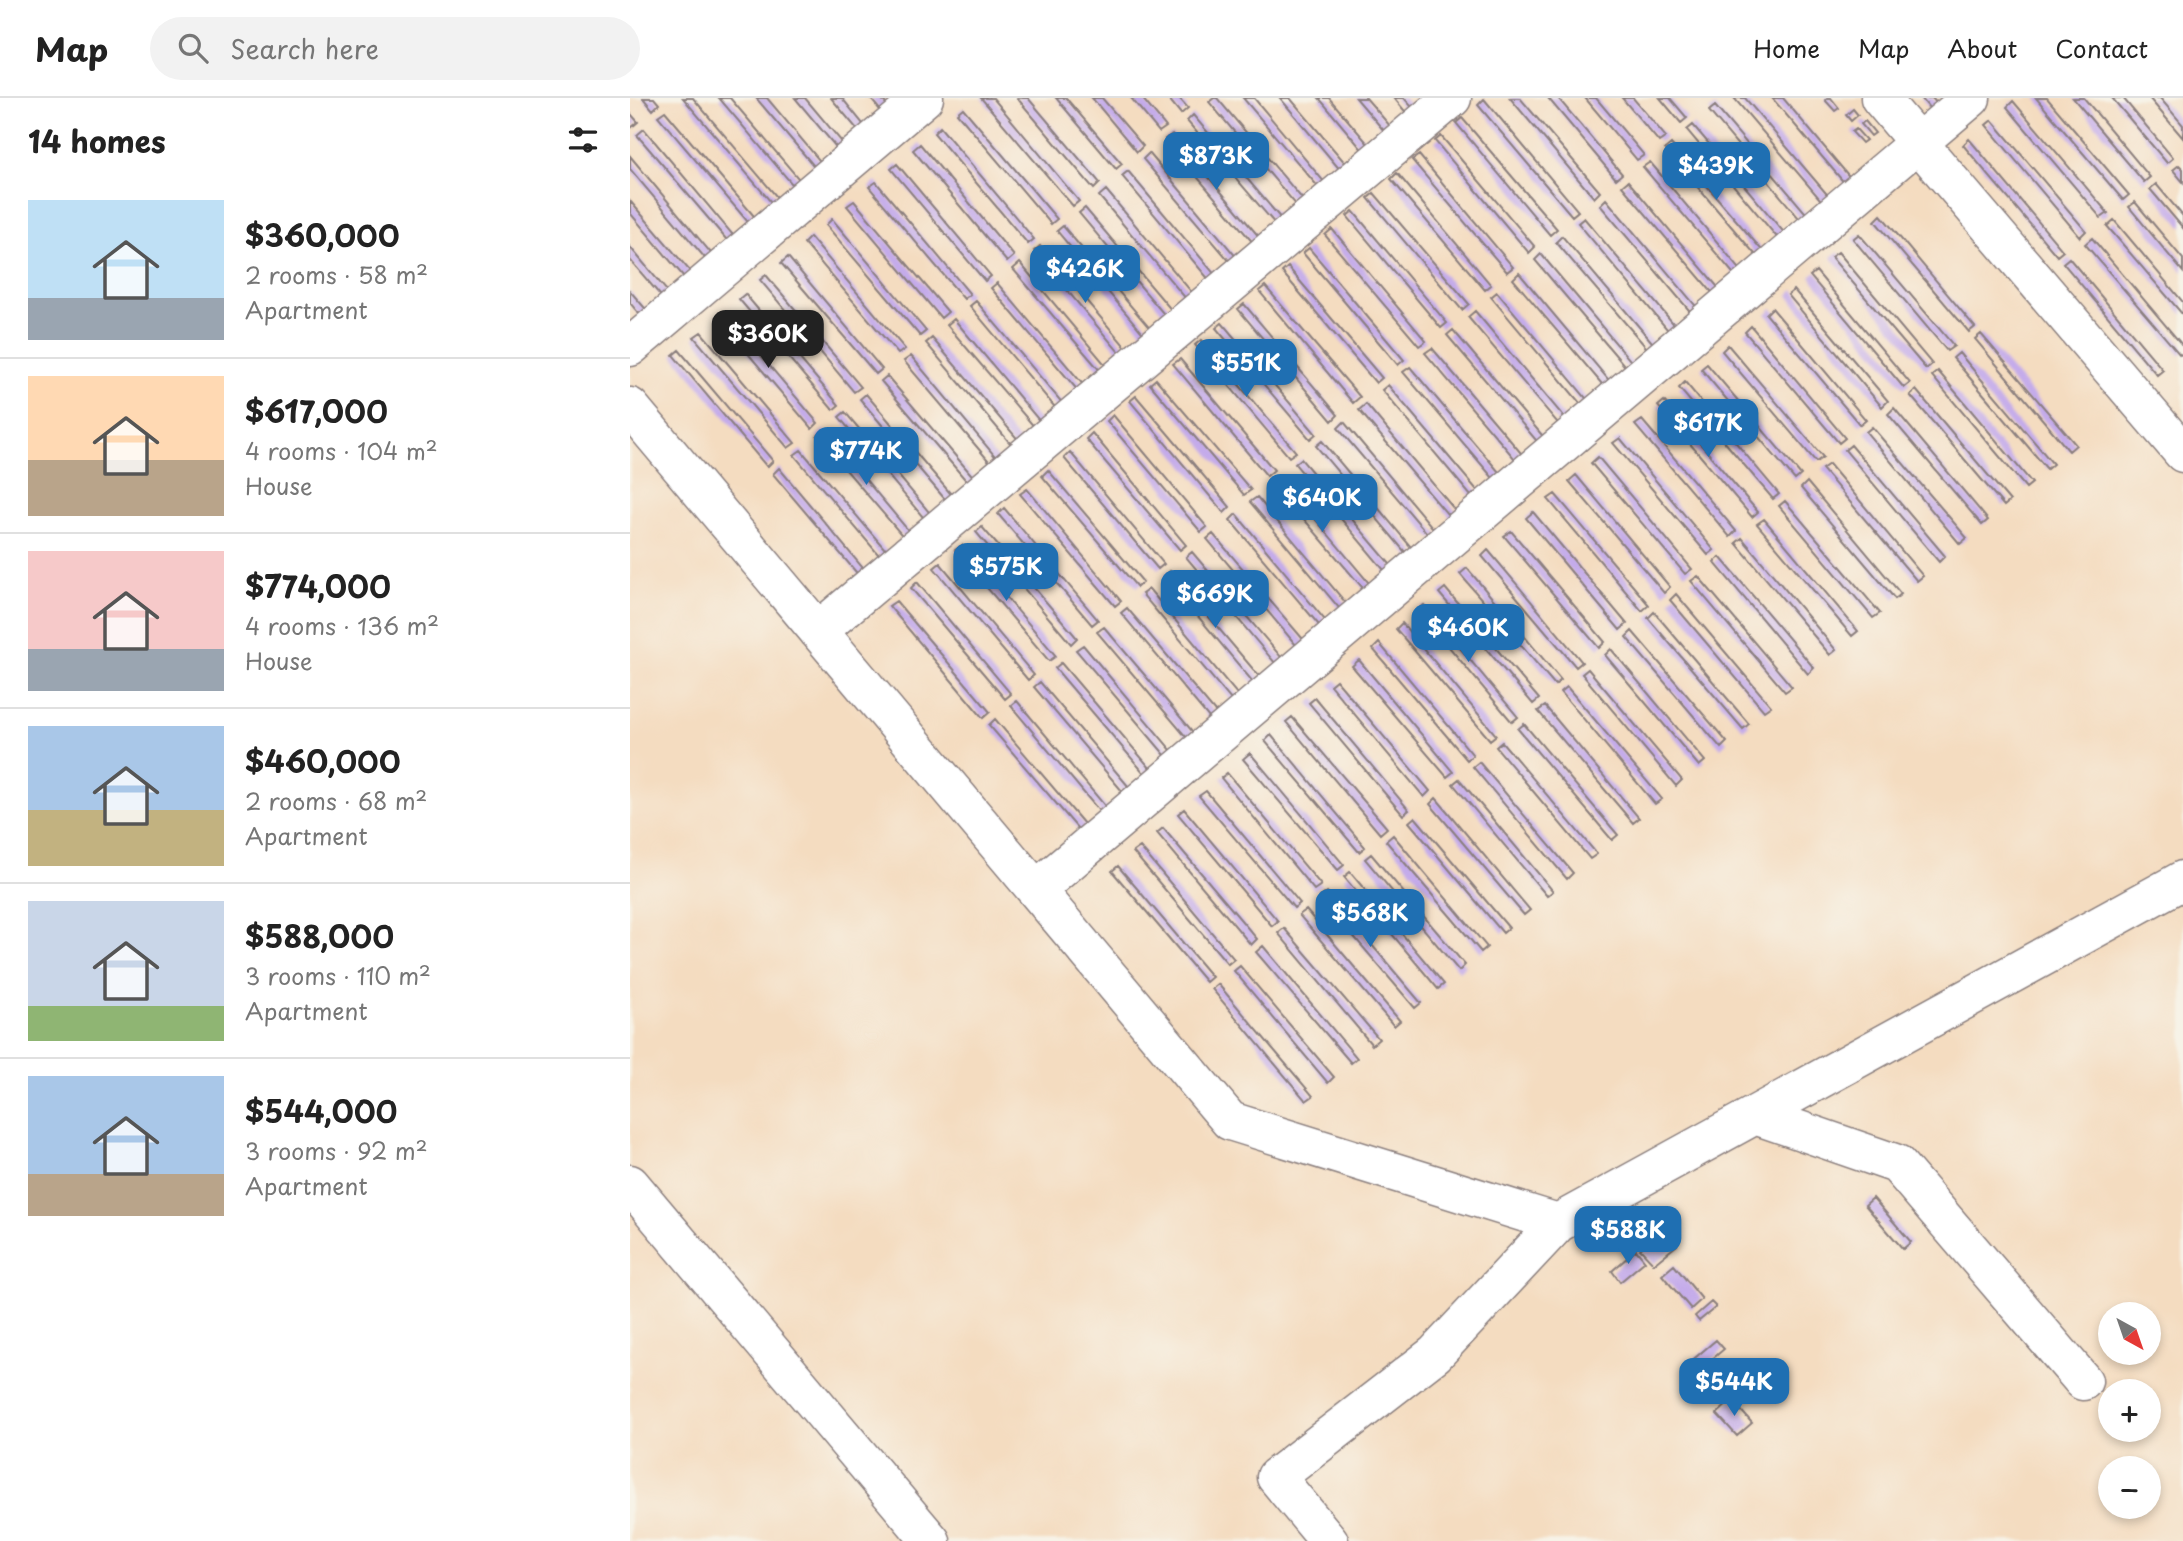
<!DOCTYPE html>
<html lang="en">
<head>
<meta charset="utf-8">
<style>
  :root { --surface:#fff; --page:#f2f2f2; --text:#222; --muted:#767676; --line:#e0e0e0; --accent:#1f6fb2 }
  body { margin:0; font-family:"Playpen Sans",sans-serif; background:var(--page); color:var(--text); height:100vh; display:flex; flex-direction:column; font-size:26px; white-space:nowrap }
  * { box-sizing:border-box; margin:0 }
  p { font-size:23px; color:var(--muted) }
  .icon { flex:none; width:38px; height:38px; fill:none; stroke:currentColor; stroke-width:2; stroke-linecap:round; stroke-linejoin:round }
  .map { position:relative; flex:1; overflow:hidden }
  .drawer { display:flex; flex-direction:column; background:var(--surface); width:630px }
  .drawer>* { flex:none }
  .needle { width:46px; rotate:140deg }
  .tools { position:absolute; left:1468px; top:1204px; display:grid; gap:14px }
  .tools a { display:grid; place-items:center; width:63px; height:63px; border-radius:50%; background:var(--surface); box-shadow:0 4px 10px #0003; font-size:35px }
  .price { position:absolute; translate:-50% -60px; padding:0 16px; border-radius:14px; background:var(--accent); color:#fff; font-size:23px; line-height:46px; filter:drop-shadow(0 2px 4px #0008) }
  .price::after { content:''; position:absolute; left:50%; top:42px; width:21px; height:16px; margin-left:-10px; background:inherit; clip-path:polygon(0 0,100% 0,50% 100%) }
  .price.active { background:#222; color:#fff }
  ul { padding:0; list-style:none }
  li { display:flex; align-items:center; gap:21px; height:175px; padding:0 28px }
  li+li { border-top:2px solid var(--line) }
  li span { display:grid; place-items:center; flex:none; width:196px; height:140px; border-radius:0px; color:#555 }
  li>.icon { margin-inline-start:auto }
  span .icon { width:84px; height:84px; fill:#fffc; stroke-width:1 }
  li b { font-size:30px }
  h2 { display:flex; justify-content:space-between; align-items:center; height:84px; padding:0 28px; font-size:30px }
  header { display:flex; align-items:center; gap:42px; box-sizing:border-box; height:98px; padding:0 35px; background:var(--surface); border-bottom:2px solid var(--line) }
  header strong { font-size:33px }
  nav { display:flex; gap:38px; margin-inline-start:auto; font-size:24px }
  .search { width:490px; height:63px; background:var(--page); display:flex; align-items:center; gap:18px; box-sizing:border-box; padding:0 24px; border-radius:38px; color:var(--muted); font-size:26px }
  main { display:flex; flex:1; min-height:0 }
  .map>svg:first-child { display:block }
  .building { fill:#c4abea }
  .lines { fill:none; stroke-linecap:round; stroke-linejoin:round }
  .minor-casing { stroke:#8b7f7e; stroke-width:41 }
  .minor { stroke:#fff; stroke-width:38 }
</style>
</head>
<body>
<header>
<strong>Map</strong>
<div class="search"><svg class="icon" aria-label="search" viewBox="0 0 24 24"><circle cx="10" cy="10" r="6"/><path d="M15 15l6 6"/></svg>Search here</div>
<nav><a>Home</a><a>Map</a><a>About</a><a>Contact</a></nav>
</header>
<main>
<section class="drawer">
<h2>14 homes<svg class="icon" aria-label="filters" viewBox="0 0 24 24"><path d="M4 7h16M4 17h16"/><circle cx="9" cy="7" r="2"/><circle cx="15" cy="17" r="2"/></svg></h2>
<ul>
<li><span style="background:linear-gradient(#bfe0f5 70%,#9aa5b1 0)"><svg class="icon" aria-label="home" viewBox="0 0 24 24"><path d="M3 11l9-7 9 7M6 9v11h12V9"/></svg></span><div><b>$360,000</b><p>2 rooms · 58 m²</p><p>Apartment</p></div></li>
<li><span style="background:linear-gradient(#ffd9b3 60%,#b9a48a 0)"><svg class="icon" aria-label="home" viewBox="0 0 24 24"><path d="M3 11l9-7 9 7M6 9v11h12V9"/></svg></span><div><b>$617,000</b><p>4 rooms · 104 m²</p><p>House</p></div></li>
<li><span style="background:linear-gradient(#f6c9c9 70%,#9aa5b1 0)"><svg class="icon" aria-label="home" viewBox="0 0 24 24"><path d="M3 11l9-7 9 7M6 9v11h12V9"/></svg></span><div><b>$774,000</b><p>4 rooms · 136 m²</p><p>House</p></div></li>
<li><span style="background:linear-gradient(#a9c7e8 60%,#c2b280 0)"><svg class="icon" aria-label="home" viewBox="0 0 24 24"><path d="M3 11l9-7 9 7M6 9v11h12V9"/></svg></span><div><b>$460,000</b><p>2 rooms · 68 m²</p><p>Apartment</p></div></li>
<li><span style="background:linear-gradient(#c9d6e8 75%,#8fb573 0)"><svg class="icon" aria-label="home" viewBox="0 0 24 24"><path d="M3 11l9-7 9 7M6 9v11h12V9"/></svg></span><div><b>$588,000</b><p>3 rooms · 110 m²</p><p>Apartment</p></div></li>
<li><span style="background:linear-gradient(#a9c7e8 70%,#b9a48a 0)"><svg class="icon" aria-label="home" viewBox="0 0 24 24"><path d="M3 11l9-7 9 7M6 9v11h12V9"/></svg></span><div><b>$544,000</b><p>3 rooms · 92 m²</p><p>Apartment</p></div></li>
</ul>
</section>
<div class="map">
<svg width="1553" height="1443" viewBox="0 0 1553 1443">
  <rect width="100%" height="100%" fill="#f7f3e8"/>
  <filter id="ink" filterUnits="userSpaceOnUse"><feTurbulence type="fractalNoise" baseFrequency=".0143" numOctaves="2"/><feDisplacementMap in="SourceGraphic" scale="14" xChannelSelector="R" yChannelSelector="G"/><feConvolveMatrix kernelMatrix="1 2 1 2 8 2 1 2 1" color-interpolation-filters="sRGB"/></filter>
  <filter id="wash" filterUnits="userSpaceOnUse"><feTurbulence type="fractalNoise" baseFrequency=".00686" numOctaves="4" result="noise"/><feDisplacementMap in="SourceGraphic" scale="28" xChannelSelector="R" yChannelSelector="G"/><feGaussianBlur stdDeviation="1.57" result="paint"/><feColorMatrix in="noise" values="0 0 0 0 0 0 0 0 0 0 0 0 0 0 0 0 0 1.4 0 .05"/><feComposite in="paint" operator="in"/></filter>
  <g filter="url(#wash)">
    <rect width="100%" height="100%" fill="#f4dcc0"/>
    <g id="blocks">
      <path class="building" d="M13,0H24L29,6L23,12Z
        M53,0H63L152,105L146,110Z
        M89,0H100L174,87L167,92Z
        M126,0H137L195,69L189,74Z
        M165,0H175L217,50L211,55Z
        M201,0H212L238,32L232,37Z
        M240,0H251L261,12L255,18Z
        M351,0H363L449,103L443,108Z
        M387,0H398L470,85L464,91Z
        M426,0H436L492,66L486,71Z
        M462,0H472L513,48L507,54Z
        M501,0H512L536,29L529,34Z
        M538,0H549L558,10L551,16Z
        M584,0H587L680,110L673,115L579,4Z
        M613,0H624L701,92L695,97Z
        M650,0H660L722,73L716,79Z
        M689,0H699L745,54L739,60Z
        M726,0H736L767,36L761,41Z
        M764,0H774L789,17L782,22Z
        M880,0H890L970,94L964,100Z
        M918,0H928L992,76L986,81Z
        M955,0H966L1014,57L1007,62Z
        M992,0H1003L1036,39L1029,44Z
        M1030,0H1040L1057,20L1051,25Z
        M1104,0H1115L1201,101L1195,107Z
        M1142,0H1153L1223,83L1217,88Z
        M1197,0H1201L1209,10L1205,13L1195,2Z
        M1291,0H1302L1311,10L1304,16Z
        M1406,0H1417L1499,97L1493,102Z
        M1443,0H1454L1520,79L1514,84Z
        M1482,0H1493L1543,60L1537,65Z
        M1519,0H1530L1553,27V40Z
        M854,1L948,113L942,118L848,7Z
        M1383,3L1478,115L1471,120L1377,9Z
        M1085,8L1180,120L1173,125L1079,13Z
        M333,10L427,121L421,126L327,15Z
        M1223,11L1228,17L1221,23L1216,17Z
        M35,13L129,124L123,130L28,18Z
        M0,15L8,24L1,30L0,28Z
        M563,17L658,129L652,134L557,23Z
        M832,20L927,131L920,137L826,25Z
        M1362,22L1456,133L1450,139L1356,27Z
        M1235,23L1245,35L1241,38L1231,26Z
        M1063,27L1157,138L1151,144L1057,32Z
        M310,29L404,141L398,146L304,35Z
        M14,31L108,143L102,148L7,37Z
        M1226,31L1236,42L1232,45L1222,34Z
        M542,36L636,147L630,153L535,41Z
        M811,38L905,149L899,155L805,43Z
        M1339,41L1433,153L1427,158L1333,47Z
        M290,46L384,158L377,164L283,52Z
        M1041,46L1136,157L1130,162L1035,51Z
        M519,55L613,167L607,172L513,61Z
        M789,57L883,169L877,174L782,62Z
        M0,58L86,161L80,166L0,71Z
        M1020,64L1114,176L1108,181L1013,69Z
        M267,66L361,178L355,183L261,71Z
        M1549,67L1553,71V84L1543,72Z
        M498,73L592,185L586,190L492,78Z
        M767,75L861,187L855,192L761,81Z
        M998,83L1092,194L1086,199L992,88Z
        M246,84L340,196L334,201L239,89Z
        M1526,86L1553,118V130L1520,91Z
        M476,92L570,204L563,209L469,98Z
        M744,95L839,206L832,212L738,100Z
        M976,101L1070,213L1064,218L970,107Z
        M0,103L65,179L59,185L0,115Z
        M224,103L318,214L311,220L217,108Z
        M1505,104L1553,161V174L1499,109Z
        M455,110L549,221L543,227L449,115Z
        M723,113L817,225L811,230L717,118Z
        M1251,117L1345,229L1339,234L1245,123Z
        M954,120L1048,231L1042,237L948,125Z
        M202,121L296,233L290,238L196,127Z
        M1484,122L1553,204V217L1477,128Z
        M433,128L528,240L521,245L427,133Z
        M702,131L796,243L789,248L695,137Z
        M1229,136L1324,248L1317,253L1223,141Z
        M932,138L1027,250L1021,255L926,144Z
        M180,139L275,251L268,256L174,145Z
        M1462,140L1553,248V255L1550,257L1455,146Z
        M410,148L505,260L498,265L404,153Z
        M0,149L42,199L36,204L0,162Z
        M679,150L774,262L768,267L673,155Z
        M1208,154L1302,266L1296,271L1201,159Z
        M911,156L1005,268L999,273L905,162Z
        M158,159L252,271L246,276L151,165Z
        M1439,160L1533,272L1527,277L1433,165Z
        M390,165L484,277L478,282L383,171Z
        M658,169L752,280L746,285L652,174Z
        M1186,173L1280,285L1274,290L1180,178Z
        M889,175L983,287L977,292L883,181Z
        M136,177L231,289L224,294L130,182Z
        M367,185L461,296L455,301L361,190Z
        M635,188L730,299L723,305L629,193Z
        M1164,192L1258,303L1252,309L1158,197Z
        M0,193L21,217L14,222L0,205Z
        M867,194L961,306L955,311L861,199Z
        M115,196L209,307L203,312L109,201Z
        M346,203L440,314L434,320L340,208Z
        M614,206L708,317L702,323L608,211Z
        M1142,210L1236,322L1230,327L1136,216Z
        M845,213L939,325L932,330L838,219Z
        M94,214L188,325L182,331L87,219Z
        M324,221L418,333L412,338L317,227Z
        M592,225L686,336L680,341L586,230Z
        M1121,228L1215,340L1209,345L1115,234Z
        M823,232L917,343L911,348L817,237Z
        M71,234L165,345L158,350L64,239Z
        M1351,236L1446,347L1439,353L1345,241Z
        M302,240L396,351L390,357L296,245Z
        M571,242L666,354L659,359L565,247Z
        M1098,247L1193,359L1186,364L1092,253Z
        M802,250L896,361L890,367L795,255Z
        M49,252L143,363L137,369L43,257Z
        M1329,255L1423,366L1417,371L1323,260Z
        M281,258L375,370L369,375L274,263Z
        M550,261L644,372L637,378L543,266Z
        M1077,266L1171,377L1165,382L1071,271Z
        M780,269L874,380L868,386L773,274Z
        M1308,273L1402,385L1396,390L1302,278Z
        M257,278L352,389L346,394L251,283Z
        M526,281L621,392L614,397L520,286Z
        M1055,284L1149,396L1143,401L1049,290Z
        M758,287L852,398L846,404L752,292Z
        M1286,292L1380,403L1374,408L1280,297Z
        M236,296L331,408L325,413L230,301Z
        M506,298L600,409L594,415L500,303Z
        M1034,303L1128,414L1122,419L1028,308Z
        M736,306L830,418L823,423L729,312Z
        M1264,310L1358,422L1352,427L1258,316Z
        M215,314L309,426L303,431L209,319Z
        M483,317L577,429L571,434L477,323Z
        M1012,322L1106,433L1100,439L1005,327Z
        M714,324L808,436L802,441L708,330Z
        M1242,329L1337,440L1330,446L1236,334Z
        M194,332L288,444L282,449L187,338Z
        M462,335L556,447L550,452L456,341Z
        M990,340L1084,452L1078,457L983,345Z
        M692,343L786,455L780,460L686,348Z
        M1221,347L1315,458L1309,464L1215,352Z
        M171,352L265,463L259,469L164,357Z
        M440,354L534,466L528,471L434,360Z
        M968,359L1062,471L1055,476L961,365Z
        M671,361L765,472L759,478L665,366Z
        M1199,366L1293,478L1287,483L1192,371Z
        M149,370L243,482L237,487L143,376Z
        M418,372L513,484L507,489L412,378Z
        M946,377L1040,489L1034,495L939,383Z
        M650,379L744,491L738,496L643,385Z
        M1177,384L1271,496L1265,501L1171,390Z
        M397,391L491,503L485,508L390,396Z
        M925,396L1019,507L1012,513L918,401Z
        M627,399L721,511L714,516L620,404Z
        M1155,403L1250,515L1243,520L1149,408Z
        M374,410L468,522L462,527L368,416Z
        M903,414L997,526L990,532L896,420Z
        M606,416L700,528L694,533L600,422Z
        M1134,421L1228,533L1222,538L1127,426Z
        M352,429L447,540L441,546L346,434Z
        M881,433L975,544L969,550L874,438Z
        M583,436L678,547L671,553L577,441Z
        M1112,440L1206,552L1200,557L1106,445Z
        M332,447L426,558L419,563L325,452Z
        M858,452L952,564L946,569L852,458Z
        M562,454L657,566L650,571L556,459Z
        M1090,459L1184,570L1178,576L1084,464Z
        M310,465L404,577L398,582L304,470Z
        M837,470L931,582L925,587L830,476Z
        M540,473L634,584L628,590L534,478Z
        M1068,478L1162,589L1155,594L1061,483Z
        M287,484L381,596L375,601L281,490Z
        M815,490L909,601L903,606L809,495Z
        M519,491L613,603L606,608L512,496Z
        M1046,496L1141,608L1134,613L1040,502Z
        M266,503L360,614L353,620L259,508Z
        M794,507L888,619L882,624L788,512Z
        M497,510L591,621L585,627L491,515Z
        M1024,514L1119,626L1113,631L1018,520Z
        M772,525L866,637L860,642L766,531Z
        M474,529L568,640L562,646L467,534Z
        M1002,533L1097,644L1091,650L996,539Z
        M749,545L843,657L837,662L743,551Z
        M453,547L547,659L541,664L446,552Z
        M981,551L1075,663L1069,668L975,557Z
        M729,562L823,674L817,679L722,568Z
        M431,565L526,677L520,682L425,570Z
        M958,571L1052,682L1046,688L952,576Z
        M706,582L800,693L794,699L700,587Z
        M410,584L504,695L498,700L404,589Z
        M937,589L1032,701L1025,706L931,594Z
        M685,600L779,712L773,717L679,605Z
        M387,603L481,715L475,720L381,608Z
        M915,608L1009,720L1003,725L908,613Z
        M662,619L757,730L750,736L656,624Z
        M365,621L460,733L454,738L359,627Z
        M894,626L988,737L982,742L888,631Z
        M641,637L735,749L729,754L635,643Z
        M872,644L967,756L960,761L866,649Z
        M620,655L714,767L708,772L613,661Z
        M849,664L943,775L937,781L843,669Z
        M597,675L691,787L684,792L591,680Z
        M829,681L923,793L917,798L823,686Z
        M576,693L670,805L664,810L569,698Z
        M806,700L900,812L894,817L800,706Z
        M554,711L648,823L642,828L548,716Z
        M785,719L879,830L873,835L779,724Z
        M533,730L627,841L621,847L527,735Z
        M763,737L857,849L851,854L756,743Z
        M510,749L604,861L598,866L503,754Z
        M741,756L835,867L829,873L735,761Z
        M488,768L582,879L576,884L482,773Z
        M720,774L814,886L808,891L714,779Z
        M697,794L791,905L785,910L690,799Z
        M676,812L770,923L764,928L669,817Z
        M654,830L749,941L742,947L648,835Z
        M633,848L727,960L721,965L626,854Z
        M610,868L704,979L698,985L604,873Z
        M588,886L683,998L676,1003L582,891Z
        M1243,1100L1281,1144L1273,1151L1235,1107Z
        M1034,1131L1047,1147L1024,1166L1010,1151Z
        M1006,1152L1015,1163L990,1184L982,1173Z
        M1044,1167L1072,1201L1061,1211L1032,1177Z
        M1081,1204L1086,1209L1069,1223L1065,1218Z
        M1086,1242L1094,1251L1067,1274L1066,1272L1063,1274L1059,1269L1062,1267L1059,1265Z
        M1102,1302L1122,1325L1107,1338L1087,1316Z"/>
    </g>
  </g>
  <g filter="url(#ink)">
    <use href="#blocks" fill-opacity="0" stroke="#8b7f7e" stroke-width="2"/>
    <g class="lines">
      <defs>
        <path id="minor" d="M1250,0L1553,355
          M0,249L294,0
          M0,309L600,1023L928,1125
          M188,533L822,0
          M406,792L1341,0
          M1125,1017L1267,1066L1453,1283
          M0,1086L301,1443
          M699,1443L646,1379L805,1256L928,1125L1553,782"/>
      </defs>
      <use href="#minor" class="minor-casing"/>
      <use href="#minor" class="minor"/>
    </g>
  </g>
</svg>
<div class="tools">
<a><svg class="needle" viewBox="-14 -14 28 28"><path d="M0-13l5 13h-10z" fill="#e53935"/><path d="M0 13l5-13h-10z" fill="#767676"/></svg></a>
<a>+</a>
<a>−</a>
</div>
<b class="price" style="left:586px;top:94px">$873K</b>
<b class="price" style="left:1086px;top:104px">$439K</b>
<b class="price" style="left:455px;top:207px">$426K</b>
<b class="price active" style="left:138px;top:272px">$360K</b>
<b class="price" style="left:616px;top:301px">$551K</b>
<b class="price" style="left:1078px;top:361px">$617K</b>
<b class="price" style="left:236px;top:389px">$774K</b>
<b class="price" style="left:692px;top:436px">$640K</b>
<b class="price" style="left:376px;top:505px">$575K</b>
<b class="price" style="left:585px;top:532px">$669K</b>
<b class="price" style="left:838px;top:566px">$460K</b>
<b class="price" style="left:740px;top:851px">$568K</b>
<b class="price" style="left:998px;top:1168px">$588K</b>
<b class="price" style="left:1104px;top:1320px">$544K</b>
</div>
</main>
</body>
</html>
